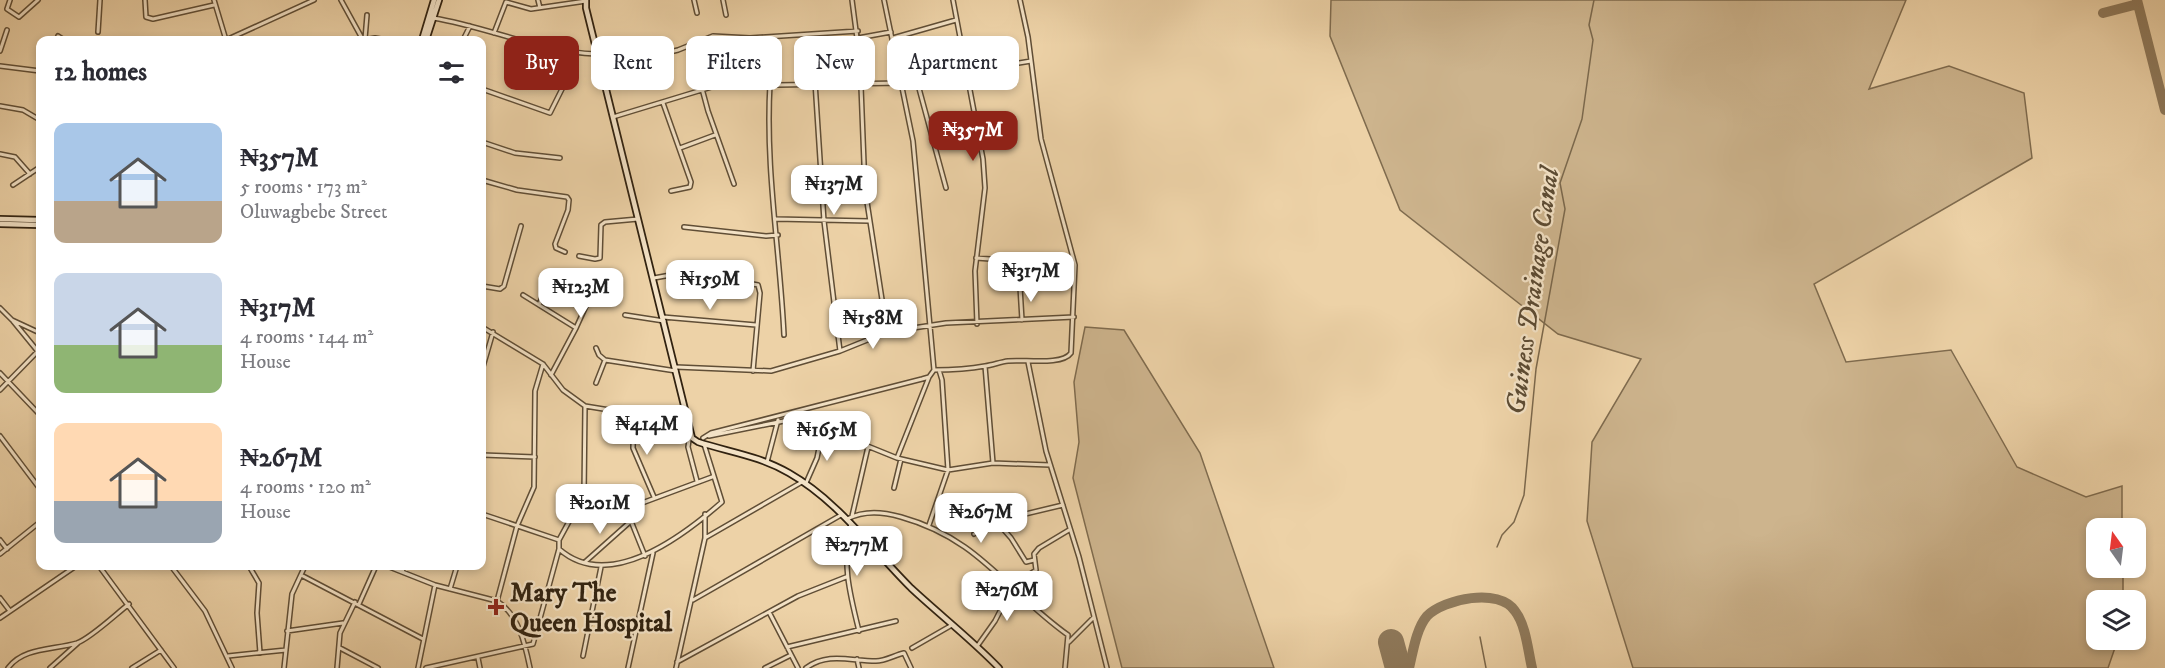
<!DOCTYPE html>
<html lang="en">
<head>
<meta charset="utf-8">
<style>
  :root { --surface:#fff; --page:#f2f2f3; --text:#2b2b33; --muted:#7c7c81; --accent:#8f2418 }
  body { margin:0; font-family:"IM FELL DW Pica",serif; background:var(--page); color:var(--text); height:100vh; display:flex; flex-direction:column; font-size:22px; white-space:nowrap }
  * { box-sizing:border-box; margin:0 }
  p { font-size:20px; color:var(--muted) }
  .icon { flex:none; width:33px; height:33px; fill:none; stroke:currentColor; stroke-width:2; stroke-linecap:round; stroke-linejoin:round }
  .map { position:relative; flex:1; overflow:hidden }
  .side { position:absolute; left:36px; top:36px; width:450px; height:534px; display:flex; flex-direction:column; background:var(--surface); border-radius:12px; box-shadow:0 3px 9px #0003 }
  .side>* { flex:none }
  .guide { position:absolute; left:504px; top:36px; width:570px; height:54px; display:flex; gap:12px }
  .needle { width:39px; rotate:346deg }
  .fabs { position:absolute; left:2086px; top:518px; display:grid; gap:12px }
  .fabs a { display:grid; place-items:center; width:60px; height:60px; border-radius:12px; background:var(--surface); box-shadow:0 3px 9px #0003; font-size:30px }
  .price { position:absolute; translate:-50% -51px; padding:0 14px; border-radius:12px; background:#fff; color:#222; font-size:20px; line-height:39px; filter:drop-shadow(0 2px 3px #0008) }
  .price::after { content:''; position:absolute; left:50%; top:36px; width:18px; height:14px; margin-left:-9px; background:inherit; clip-path:polygon(0 0,100% 0,50% 100%) }
  .price.selected { background:var(--accent); color:#fff }
  ul { padding:0; list-style:none }
  li { display:flex; align-items:center; gap:18px; height:150px; padding:0 18px }
  li span { display:grid; place-items:center; flex:none; width:168px; height:120px; border-radius:12px; color:#555 }
  li>.icon { margin-inline-start:auto }
  span .icon { width:72px; height:72px; fill:#fffc; stroke-width:1 }
  li b { font-size:26px }
  h2 { display:flex; justify-content:space-between; align-items:center; height:72px; padding:0 18px; font-size:26px }
  .pill { padding:0 21px; border-radius:12px; background:var(--surface); box-shadow:0 3px 9px #0003; font-size:21px; line-height:54px }
  .pill.selected { background:var(--accent); color:#fff }
  .map>svg:first-child { display:block }
  .green { fill:#cdb48d; stroke:#7f6b4e; stroke-width:1.5 }
  .lines { fill:none; stroke-linecap:round; stroke-linejoin:round }
  .stream { stroke:#7b684c; stroke-width:1.5 }
  .taxiway { stroke:#8f7a5c; stroke-width:10 }
  .runway { stroke:#8f7a5c; stroke-width:26 }
  .street-casing { stroke:#604e36; stroke-width:6 }
  .secondary-casing { stroke:#312210; stroke-width:8 }
  .street { stroke:#f3e2c6; stroke-width:3 }
  .secondary { stroke:#f3e2c6; stroke-width:4.5 }
  .poi-dot { fill:#8f2418; stroke:#f3e2c6; stroke-width:2 }
  .labels { text-anchor:middle; stroke-width:4.5; stroke-linejoin:round; paint-order:stroke }
  .poi-label { font-size:26px; font-weight:bold; fill:#312210; stroke:#f3e2c6; text-anchor:start }
  .water-label { font-size:27px; font-style:italic; fill:#5c4b33; stroke:#f3e2c6 }
</style>
</head>
<body>
<div class="map">
<svg width="2165" height="668" viewBox="0 0 2165 668">
  <rect width="100%" height="100%" fill="#edd2a7"/>
  <filter id="stains"><feTurbulence type="fractalNoise" baseFrequency=".00333" numOctaves="4"/><feColorMatrix values="0 0 0 0 .2 0 0 0 0 .09 0 0 0 0 .02 0 0 0 .5 -.17"/></filter>
  <radialGradient id="worn" r=".72"><stop offset=".6" stop-color="#630" stop-opacity="0"/><stop offset="1" stop-color="#630" stop-opacity=".3"/></radialGradient>
  <path class="green" d="M1331,0H1906L1869,89L1949,66L2024,93L2032,158L1814,284L1846,362L1951,350L2017,467L2086,497L2122,486V528H2097V567H2123V600H2097V639H2118L2108,668H1633L1587,521L1592,442L1641,359L1558,334L1400,210L1330,36Z
    M1085,327L1124,330L1200,453L1274,668H1122L1073,478L1079,442L1074,382Z"/>
  <g class="lines">
    <path class="stream" d="M1497,547L1502,535L1514,522L1524,495L1536,369L1565,209L1560,183L1582,119L1593,40L1589,25L1594,0
      M1480,637L1486,668"/>
    <path class="taxiway" d="M2137,0L2165,110
      M2103,13L2138,4
      M1409,668C1413,652 1416,629 1427,616C1444,599 1499,587 1515,611C1526,625 1528,651 1532,668"/>
    <path class="runway" d="M1391,642L1398,668"/>
    <defs>
      <path id="street" d="M10,0L7,9L19,17L38,0
        M145,0L146,17L153,19L214,5
        M214,0L226,40
        M341,0L363,40
        M538,0L540,8
        M694,0L697,13
        M723,0L726,15
        M852,0L860,61L865,189L887,332
        M953,0L983,159L985,188L975,271L977,324
        M433,18C489,27 539,52 596,54
        M98,32L100,0
        M494,33L506,2L531,9L586,1
        M58,36L64,40
        M858,38L891,32
        M893,38L956,20
        M365,39L367,15
        M226,40L314,0
        M363,40L375,38L386,40
        M463,40L470,26
        M690,44L708,111L734,184
        M0,51L7,30
        M0,66L40,71
        M602,69L678,50L713,36L750,38L858,31
        M917,81L946,188
        M815,82L824,221L840,351
        M770,84C765,168 780,251 784,335
        M482,89L550,113L564,85L574,53
        M663,103L691,182L690,187L671,191
        M0,106L23,110L40,120
        M613,117L715,86L902,83L1031,61
        M482,142L515,153L560,158
        M680,148L715,135
        M0,154L15,157L30,174
        M482,180L517,190L567,197L569,200L568,210L555,244L556,248L565,252
        M13,185L40,167
        M776,219L869,221
        M684,227L766,236L778,235
        M579,256L595,259L600,258L601,225L605,222L638,219
        M976,258L1018,261L1073,257
        M654,278L687,272L758,285L760,293L753,371
        M482,286L500,289L504,286L521,226
        M1020,287L1022,320
        M523,295L576,328L551,375
        M539,305L552,271
        M0,308L12,320L40,333
        M625,315L664,321
        M663,317L756,325
        M13,321L40,354
        M482,327L543,364L563,390L585,406L634,414L685,408
        M576,328L591,295
        M596,348L599,355L605,360L676,371
        M1028,362L1046,451L1079,557L1107,668
        M985,366L993,463
        M676,367L771,371L840,351L887,332L946,323L1074,317
        M482,370L493,332
        M934,370C950,370 969,369 985,366C993,365 1000,362 1008,361C1023,359 1062,366 1071,353L1075,265L1041,139L1028,37L1020,0
        M0,373L40,415
        M596,383L605,360
        M0,390L38,351
        M634,414L633,448L654,497
        M690,433L688,447L697,481
        M0,436L40,489
        M709,436L794,419L823,428L897,458L948,470L993,463L1050,465
        M703,438L711,433L922,379L929,377L934,370L913,141L884,0
        M482,455L535,457
        M897,458L929,377
        M767,462L778,420
        M806,483L817,458L823,428
        M894,488L901,459
        M482,514L559,540V549C609,593 682,537 722,502L704,444
        M852,516L868,447
        M847,519C865,510 883,512 901,517C980,539 1006,591 1068,635L1065,668
        M631,521L634,509L642,503L712,477
        M631,521L645,556
        M997,522L1011,538L1026,562L1034,560
        M851,523C842,564 849,591 859,631
        M929,525L948,470L942,380L939,370
        M974,534L996,521L1063,505
        M705,538L802,482
        M0,540L7,549
        M559,540L584,494L585,406
        M0,554L40,522
        M585,562L631,521
        M99,566L174,668
        M171,566L205,611L232,668
        M249,566L259,583L257,613L260,653
        M387,566L435,585L497,601C519,615 525,644 530,668
        M402,572L404,566
        M301,575L423,639
        M450,589L457,566
        M0,598L10,611
        M693,600L841,515
        M497,601L517,526L534,487L535,391L543,364
        M359,604L376,566
        M769,612L798,668
        M0,618L76,566
        M287,631L343,623
        M1069,642L1094,617
        M978,645L995,621L1013,586L1036,570L1034,554L1039,548L1069,530
        M787,647L896,621
        M340,648L378,668
        M912,648L952,625
        M228,656L286,650
        M583,656L601,567
        M478,658L480,668
        M857,659L859,668
        M677,662L798,596L846,577
        M8,668C23,647 54,650 77,643C91,638 116,614 129,604
        M50,668L78,643
        M132,668L161,650
        M284,668L292,594L305,566
        M337,668L340,633L355,602
        M418,668L435,585
        M426,668L533,644L559,549
        M628,668L653,553
        M676,668L705,538V514
        M765,668L791,655
        M806,668C828,652 850,661 876,661C885,661 895,655 904,653L911,668"/>
      <path id="secondary" d="M586,0V8L692,438L698,442C729,452 760,456 789,473C838,501 871,548 911,588C940,615 971,639 999,668
        M422,40L434,0
        M426,40L439,0
        M0,219L40,220
        M0,224L40,225"/>
    </defs>
    <use href="#street" class="street-casing"/>
    <use href="#secondary" class="secondary-casing"/>
    <use href="#street" class="street"/>
    <use href="#secondary" class="secondary"/>
  </g>
  <path class="poi-dot" d="M493 598h6v6h6v6h-6v6h-6v-6h-6v-6h6z"/>
  <g class="labels">
    <g class="poi-label">
      <text x="510" y="601">Mary The<tspan x="510" dy="30">Queen Hospital</tspan></text>
    </g>
    <g class="water-label">
      <text transform="translate(1532 291) rotate(-82)" y="9">Guiness Drainage Canal</text>
    </g>
  </g>
  <rect width="100%" height="100%" filter="url(#stains)"/>
  <rect width="100%" height="100%" fill="url(#worn)"/>
</svg>
<div class="fabs">
<a><svg class="needle" viewBox="-14 -14 28 28"><path d="M0-13l5 13h-10z" fill="#e53935"/><path d="M0 13l5-13h-10z" fill="#7c7c81"/></svg></a>
<a><svg class="icon" aria-label="layers" viewBox="0 0 24 24"><path d="M12 4l9 5-9 5-9-5zM3 14l9 5 9-5"/></svg></a>
</div>
<b class="price selected" style="left:973px;top:162px">₦357M</b>
<b class="price" style="left:834px;top:216px">₦137M</b>
<b class="price" style="left:1031px;top:303px">₦317M</b>
<b class="price" style="left:710px;top:311px">₦159M</b>
<b class="price" style="left:581px;top:319px">₦123M</b>
<b class="price" style="left:873px;top:350px">₦158M</b>
<b class="price" style="left:647px;top:456px">₦414M</b>
<b class="price" style="left:827px;top:462px">₦165M</b>
<b class="price" style="left:600px;top:535px">₦201M</b>
<b class="price" style="left:981px;top:544px">₦267M</b>
<b class="price" style="left:857px;top:577px">₦277M</b>
<b class="price" style="left:1007px;top:622px">₦276M</b>
<div class="guide">
<a class="pill selected">Buy</a>
<a class="pill">Rent</a>
<a class="pill">Filters</a>
<a class="pill">New</a>
<a class="pill">Apartment</a>
</div>
<section class="side">
<h2>12 homes<svg class="icon" aria-label="filters" viewBox="0 0 24 24"><path d="M4 7h16M4 17h16"/><circle cx="9" cy="7" r="2"/><circle cx="15" cy="17" r="2"/></svg></h2>
<ul>
<li><span style="background:linear-gradient(#a9c7e8 65%,#b9a48a 0)"><svg class="icon" aria-label="home" viewBox="0 0 24 24"><path d="M3 11l9-7 9 7M6 9v11h12V9"/></svg></span><div><b>₦357M</b><p>5 rooms · 173 m²</p><p>Oluwagbebe Street</p></div></li>
<li><span style="background:linear-gradient(#c9d6e8 60%,#8fb573 0)"><svg class="icon" aria-label="home" viewBox="0 0 24 24"><path d="M3 11l9-7 9 7M6 9v11h12V9"/></svg></span><div><b>₦317M</b><p>4 rooms · 144 m²</p><p>House</p></div></li>
<li><span style="background:linear-gradient(#ffd9b3 65%,#9aa5b1 0)"><svg class="icon" aria-label="home" viewBox="0 0 24 24"><path d="M3 11l9-7 9 7M6 9v11h12V9"/></svg></span><div><b>₦267M</b><p>4 rooms · 120 m²</p><p>House</p></div></li>
</ul>
</section>
</div>
</body>
</html>
